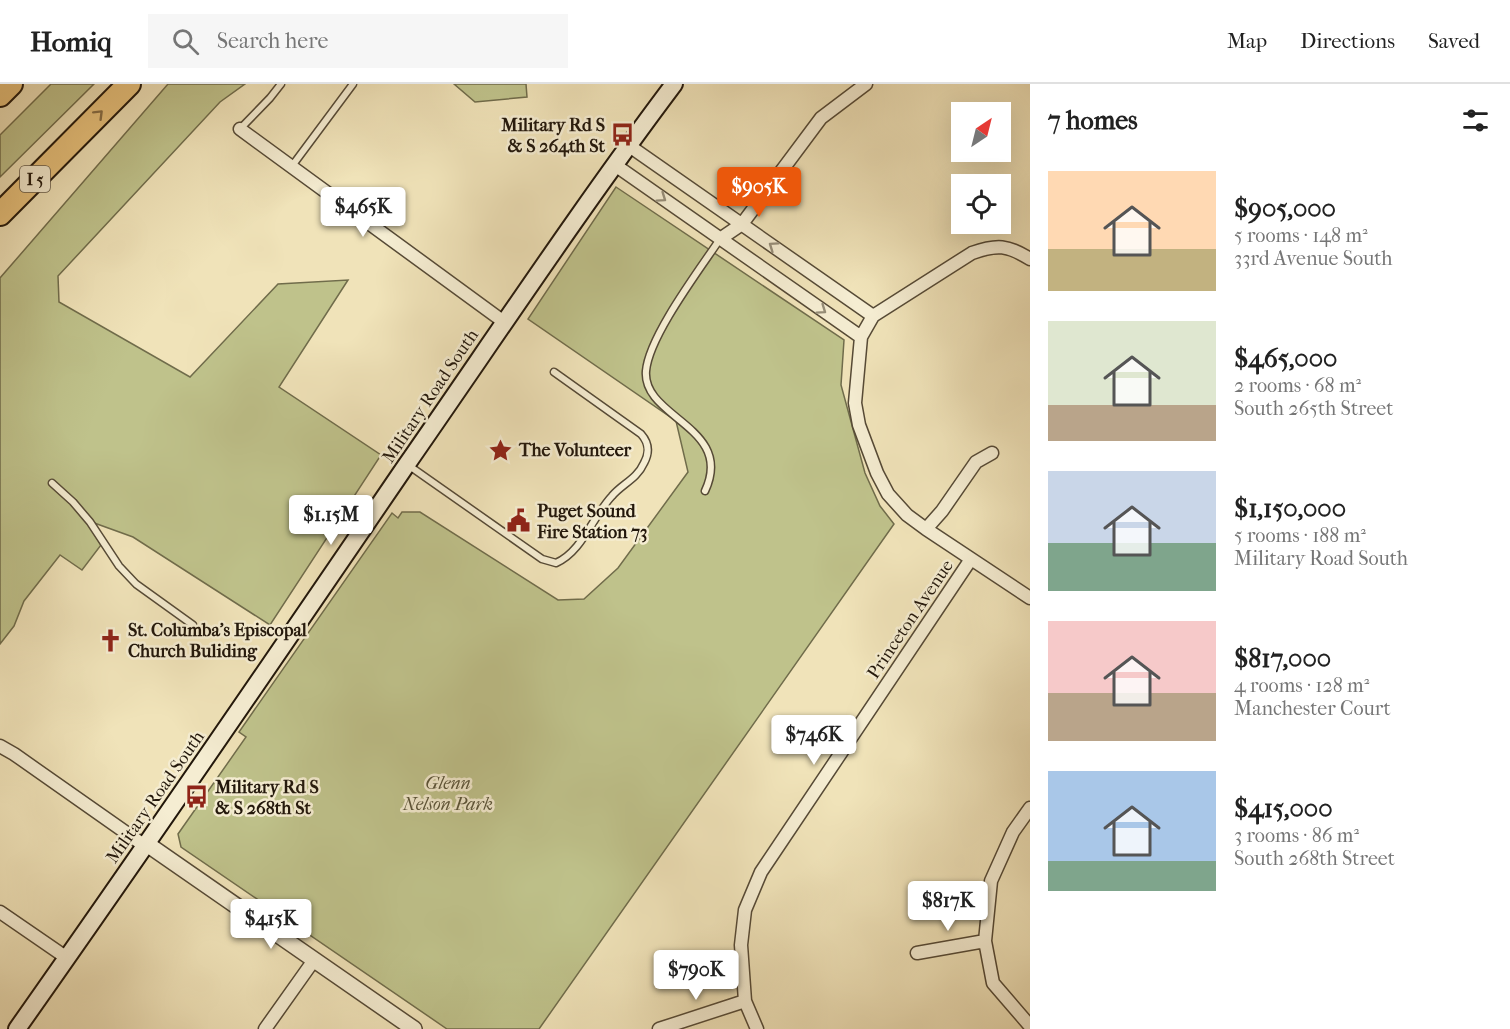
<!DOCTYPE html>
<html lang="en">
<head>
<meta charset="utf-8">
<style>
  :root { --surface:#fff; --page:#f6f6f6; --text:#222; --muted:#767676; --line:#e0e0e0; --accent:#ea580c }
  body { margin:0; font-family:"IM FELL French Canon",serif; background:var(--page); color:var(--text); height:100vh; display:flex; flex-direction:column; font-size:22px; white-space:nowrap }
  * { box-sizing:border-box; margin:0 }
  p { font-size:20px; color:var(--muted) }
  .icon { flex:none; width:33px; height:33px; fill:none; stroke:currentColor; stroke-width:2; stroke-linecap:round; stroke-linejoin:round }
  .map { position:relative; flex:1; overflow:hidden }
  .sheet { display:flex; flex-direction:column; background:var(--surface); width:480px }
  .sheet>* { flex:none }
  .needle { width:39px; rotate:35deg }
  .fabs { position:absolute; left:951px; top:18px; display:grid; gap:12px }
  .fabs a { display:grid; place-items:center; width:60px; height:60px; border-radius:0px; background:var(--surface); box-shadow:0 6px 24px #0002; font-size:30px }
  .price { position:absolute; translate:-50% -51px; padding:0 14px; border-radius:6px; background:#fff; color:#222; font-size:20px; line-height:39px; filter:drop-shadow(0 2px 3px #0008) }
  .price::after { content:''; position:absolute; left:50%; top:36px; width:18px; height:14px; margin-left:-9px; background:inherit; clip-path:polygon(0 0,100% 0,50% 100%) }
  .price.current { background:var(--accent); color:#fff }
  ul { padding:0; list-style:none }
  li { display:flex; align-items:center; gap:18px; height:150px; padding:0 18px }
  li span { display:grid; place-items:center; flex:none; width:168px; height:120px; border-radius:0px; color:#555 }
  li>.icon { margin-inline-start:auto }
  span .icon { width:72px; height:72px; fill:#fffc; stroke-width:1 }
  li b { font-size:26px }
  h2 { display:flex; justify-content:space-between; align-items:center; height:72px; padding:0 18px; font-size:26px }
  header { display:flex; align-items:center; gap:36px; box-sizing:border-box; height:84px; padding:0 30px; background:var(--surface); border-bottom:2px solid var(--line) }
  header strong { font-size:28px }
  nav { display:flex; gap:33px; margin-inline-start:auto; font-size:21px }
  .search { width:420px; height:54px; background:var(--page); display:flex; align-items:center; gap:15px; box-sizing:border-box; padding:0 21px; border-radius:0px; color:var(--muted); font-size:22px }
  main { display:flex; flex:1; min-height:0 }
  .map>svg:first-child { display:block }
  .green { fill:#bfc28b; stroke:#706c4b; stroke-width:1.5 }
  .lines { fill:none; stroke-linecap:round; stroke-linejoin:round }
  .service-casing { stroke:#564a36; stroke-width:9 }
  .minor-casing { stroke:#564a36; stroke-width:15 }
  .tertiary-casing { stroke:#564a36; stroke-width:18 }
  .secondary-casing { stroke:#22170b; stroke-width:20 }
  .motorway-casing { stroke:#22170b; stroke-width:26 }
  .service { stroke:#f5edd2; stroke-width:6 }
  .minor { stroke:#f5edd2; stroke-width:12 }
  .tertiary { stroke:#f5edd2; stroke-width:15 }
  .secondary { stroke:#f5edd2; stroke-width:16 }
  .motorway { stroke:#e8c27c; stroke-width:22 }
  .oneway { stroke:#856c44 }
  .oneway2 { stroke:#968d78 }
  .labels { text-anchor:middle; stroke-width:5; stroke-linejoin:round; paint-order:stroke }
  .shield { fill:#f5edd2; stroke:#615747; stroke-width:1.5 }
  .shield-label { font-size:16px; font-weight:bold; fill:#22170b }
  .poi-label { font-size:18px; font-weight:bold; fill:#22170b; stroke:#f5edd2; text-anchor:start }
  .street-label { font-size:18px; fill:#22170b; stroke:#f5edd2 }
  .park-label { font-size:18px; font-style:italic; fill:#595338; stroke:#f5edd2 }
</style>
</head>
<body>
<header>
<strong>Homiq</strong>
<div class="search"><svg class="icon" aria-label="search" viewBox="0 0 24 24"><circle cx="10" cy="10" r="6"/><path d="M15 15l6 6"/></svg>Search here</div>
<nav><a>Map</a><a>Directions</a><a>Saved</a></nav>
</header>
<main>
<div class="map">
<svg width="1030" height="945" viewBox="0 0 1030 945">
  <rect width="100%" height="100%" fill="#f0e3b9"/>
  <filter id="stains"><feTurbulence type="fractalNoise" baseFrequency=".00333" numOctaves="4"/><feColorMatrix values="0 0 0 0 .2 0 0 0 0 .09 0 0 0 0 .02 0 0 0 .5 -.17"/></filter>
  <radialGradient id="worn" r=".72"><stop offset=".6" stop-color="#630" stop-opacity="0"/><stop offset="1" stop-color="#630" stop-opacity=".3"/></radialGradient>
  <path class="green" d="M51,0H94L0,93V51Z
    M168,0H245L220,18L58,192L59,218L190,293L278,200L348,196L279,303L381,371L270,541L133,453L86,436L101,461L82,486L60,471L24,517L14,542L0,560V194Z
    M454,0H526L527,13L475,18Z
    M616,103L844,256L841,301L865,389L880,422L894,440L539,945H447L181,763L178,750L246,653L239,648L392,429L398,434L402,428H420L558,516L584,515L618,484L688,388L676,337L528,235Z"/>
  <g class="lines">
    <defs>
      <path id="service" d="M240,45L270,14L281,0
        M292,82L353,0
        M408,381L542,475L556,479C582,468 593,432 612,412C622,400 637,395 644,379C650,368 649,359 641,350L554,288
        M52,399L73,418L90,438L119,482L136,500L193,541
        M705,407C735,343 642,334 646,287C649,252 700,185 720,155"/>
      <path id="minor" d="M240,45L504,238
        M628,61L873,232
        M615,81L861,253
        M720,155L742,140L821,34L866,0
        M1030,175C1008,161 997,160 972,169L873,232L861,253L855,319L859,341L877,389L888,410L907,431L926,445L1030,514
        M926,445L942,427L976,378L992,369
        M0,662L14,670L145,762
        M1030,724L1013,748L991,797L985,857L993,899L1030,942
        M0,828L67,874
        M917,869L985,857
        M265,945L314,876
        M659,945L745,917
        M757,945L745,917L741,861L745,826L761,788L971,475"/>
      <path id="tertiary" d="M147,760L414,945"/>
      <path id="secondary" d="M17,945C148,759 277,571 405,383C494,255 580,125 674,0"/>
      <path id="motorway" d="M0,11L11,0
        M0,130L129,0"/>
    </defs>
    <use href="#service" class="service-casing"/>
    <use href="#minor" class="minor-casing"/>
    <use href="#tertiary" class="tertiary-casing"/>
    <use href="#secondary" class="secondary-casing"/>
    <use href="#motorway" class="motorway-casing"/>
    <use href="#service" class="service"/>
    <use href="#minor" class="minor"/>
    <use href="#tertiary" class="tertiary"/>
    <use href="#secondary" class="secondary"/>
    <use href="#motorway" class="motorway"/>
  </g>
  <defs><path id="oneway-chevron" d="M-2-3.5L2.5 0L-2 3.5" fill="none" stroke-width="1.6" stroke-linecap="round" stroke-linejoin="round" transform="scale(1.5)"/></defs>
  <use class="oneway" href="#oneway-chevron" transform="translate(99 30) rotate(-45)"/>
  <g class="oneway2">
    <use href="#oneway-chevron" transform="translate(662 114) rotate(35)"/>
    <use href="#oneway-chevron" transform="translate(773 162) rotate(-145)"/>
    <use href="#oneway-chevron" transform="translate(822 226) rotate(35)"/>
  </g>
  <defs>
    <symbol id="bus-bare" viewBox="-9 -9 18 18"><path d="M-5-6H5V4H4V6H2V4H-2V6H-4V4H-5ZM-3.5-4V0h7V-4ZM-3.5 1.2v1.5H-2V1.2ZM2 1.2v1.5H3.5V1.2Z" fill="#8f2418" stroke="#f5edd2" stroke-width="2.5" paint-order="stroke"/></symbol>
    <symbol id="sight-bare" viewBox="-9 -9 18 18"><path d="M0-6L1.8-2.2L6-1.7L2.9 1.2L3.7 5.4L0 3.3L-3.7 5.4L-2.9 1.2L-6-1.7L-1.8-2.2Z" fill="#8f2418" stroke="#f5edd2" stroke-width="2.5" paint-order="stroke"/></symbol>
    <symbol id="civic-bare" viewBox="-9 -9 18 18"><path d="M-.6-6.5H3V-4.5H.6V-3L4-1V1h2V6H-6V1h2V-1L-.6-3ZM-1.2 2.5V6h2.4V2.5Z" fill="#8f2418" stroke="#f5edd2" stroke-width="2.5" paint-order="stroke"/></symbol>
    <symbol id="church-bare" viewBox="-9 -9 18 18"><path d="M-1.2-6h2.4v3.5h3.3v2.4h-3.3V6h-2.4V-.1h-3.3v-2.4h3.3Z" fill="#8f2418" stroke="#f5edd2" stroke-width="2.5" paint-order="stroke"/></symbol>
  </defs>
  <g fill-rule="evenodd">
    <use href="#bus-bare" x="606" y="34" width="33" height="33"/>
    <use href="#sight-bare" x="484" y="350" width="33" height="33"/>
    <use href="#civic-bare" x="502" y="420" width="33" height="33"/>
    <use href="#church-bare" x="94" y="540" width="33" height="33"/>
    <use href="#bus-bare" x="180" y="696" width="33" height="33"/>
  </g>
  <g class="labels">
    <rect class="shield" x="20" y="82" width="30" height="26" rx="4.5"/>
    <g class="shield-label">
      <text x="35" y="101">I 5</text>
    </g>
    <g class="poi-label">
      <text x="605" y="47" text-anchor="end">Military Rd S<tspan x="605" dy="21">&amp; S 264th St</tspan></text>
      <text x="519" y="372">The Volunteer</text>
      <text x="537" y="433">Puget Sound<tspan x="537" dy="21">Fire Station 73</tspan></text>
      <text x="128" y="552">St. Columba's Episcopal<tspan x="128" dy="21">Church Buliding</tspan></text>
      <text x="215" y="709">Military Rd S<tspan x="215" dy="21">&amp; S 268th St</tspan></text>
    </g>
    <g class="street-label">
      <text transform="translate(430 312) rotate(-56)" y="6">Military Road South</text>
      <text transform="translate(910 535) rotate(-56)" y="6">Princeton Avenue</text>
      <text transform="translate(155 713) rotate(-55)" y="6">Military Road South</text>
    </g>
    <g class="park-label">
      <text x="448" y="705">Glenn<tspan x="448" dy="21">Nelson Park</tspan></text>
    </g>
  </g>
  <rect width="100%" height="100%" filter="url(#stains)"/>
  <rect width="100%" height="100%" fill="url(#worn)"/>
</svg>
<div class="fabs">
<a><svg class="needle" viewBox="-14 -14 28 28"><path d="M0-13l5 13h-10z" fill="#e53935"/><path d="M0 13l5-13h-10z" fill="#767676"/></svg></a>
<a><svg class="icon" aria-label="locate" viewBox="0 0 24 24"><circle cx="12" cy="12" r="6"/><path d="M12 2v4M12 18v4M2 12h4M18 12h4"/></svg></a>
</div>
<b class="price current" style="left:759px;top:134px">$905K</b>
<b class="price" style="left:363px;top:154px">$465K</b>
<b class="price" style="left:331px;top:462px">$1.15M</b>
<b class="price" style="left:814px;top:682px">$746K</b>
<b class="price" style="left:948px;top:848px">$817K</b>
<b class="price" style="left:271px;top:866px">$415K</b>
<b class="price" style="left:696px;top:917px">$790K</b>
</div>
<section class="sheet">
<h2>7 homes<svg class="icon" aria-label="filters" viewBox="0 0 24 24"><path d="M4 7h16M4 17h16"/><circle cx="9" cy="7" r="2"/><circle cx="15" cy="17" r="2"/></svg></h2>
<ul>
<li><span style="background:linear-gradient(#ffd9b3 65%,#c2b280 0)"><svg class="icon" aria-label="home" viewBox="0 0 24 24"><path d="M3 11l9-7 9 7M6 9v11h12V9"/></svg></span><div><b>$905,000</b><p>5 rooms · 148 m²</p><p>33rd Avenue South</p></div></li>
<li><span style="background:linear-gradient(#dfe7d0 70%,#b9a48a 0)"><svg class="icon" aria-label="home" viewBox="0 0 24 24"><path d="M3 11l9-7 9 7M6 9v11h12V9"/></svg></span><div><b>$465,000</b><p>2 rooms · 68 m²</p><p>South 265th Street</p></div></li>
<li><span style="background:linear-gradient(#c9d6e8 60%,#7fa58c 0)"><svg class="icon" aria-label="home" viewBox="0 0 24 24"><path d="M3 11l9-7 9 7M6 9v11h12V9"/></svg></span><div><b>$1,150,000</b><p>5 rooms · 188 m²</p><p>Military Road South</p></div></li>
<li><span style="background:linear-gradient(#f6c9c9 60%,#b9a48a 0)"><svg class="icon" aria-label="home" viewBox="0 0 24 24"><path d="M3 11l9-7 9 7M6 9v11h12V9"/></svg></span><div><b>$817,000</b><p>4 rooms · 128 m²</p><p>Manchester Court</p></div></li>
<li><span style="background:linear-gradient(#a9c7e8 75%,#7fa58c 0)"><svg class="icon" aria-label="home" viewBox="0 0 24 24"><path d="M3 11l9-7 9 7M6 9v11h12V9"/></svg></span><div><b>$415,000</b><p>3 rooms · 86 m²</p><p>South 268th Street</p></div></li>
</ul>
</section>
</main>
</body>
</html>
